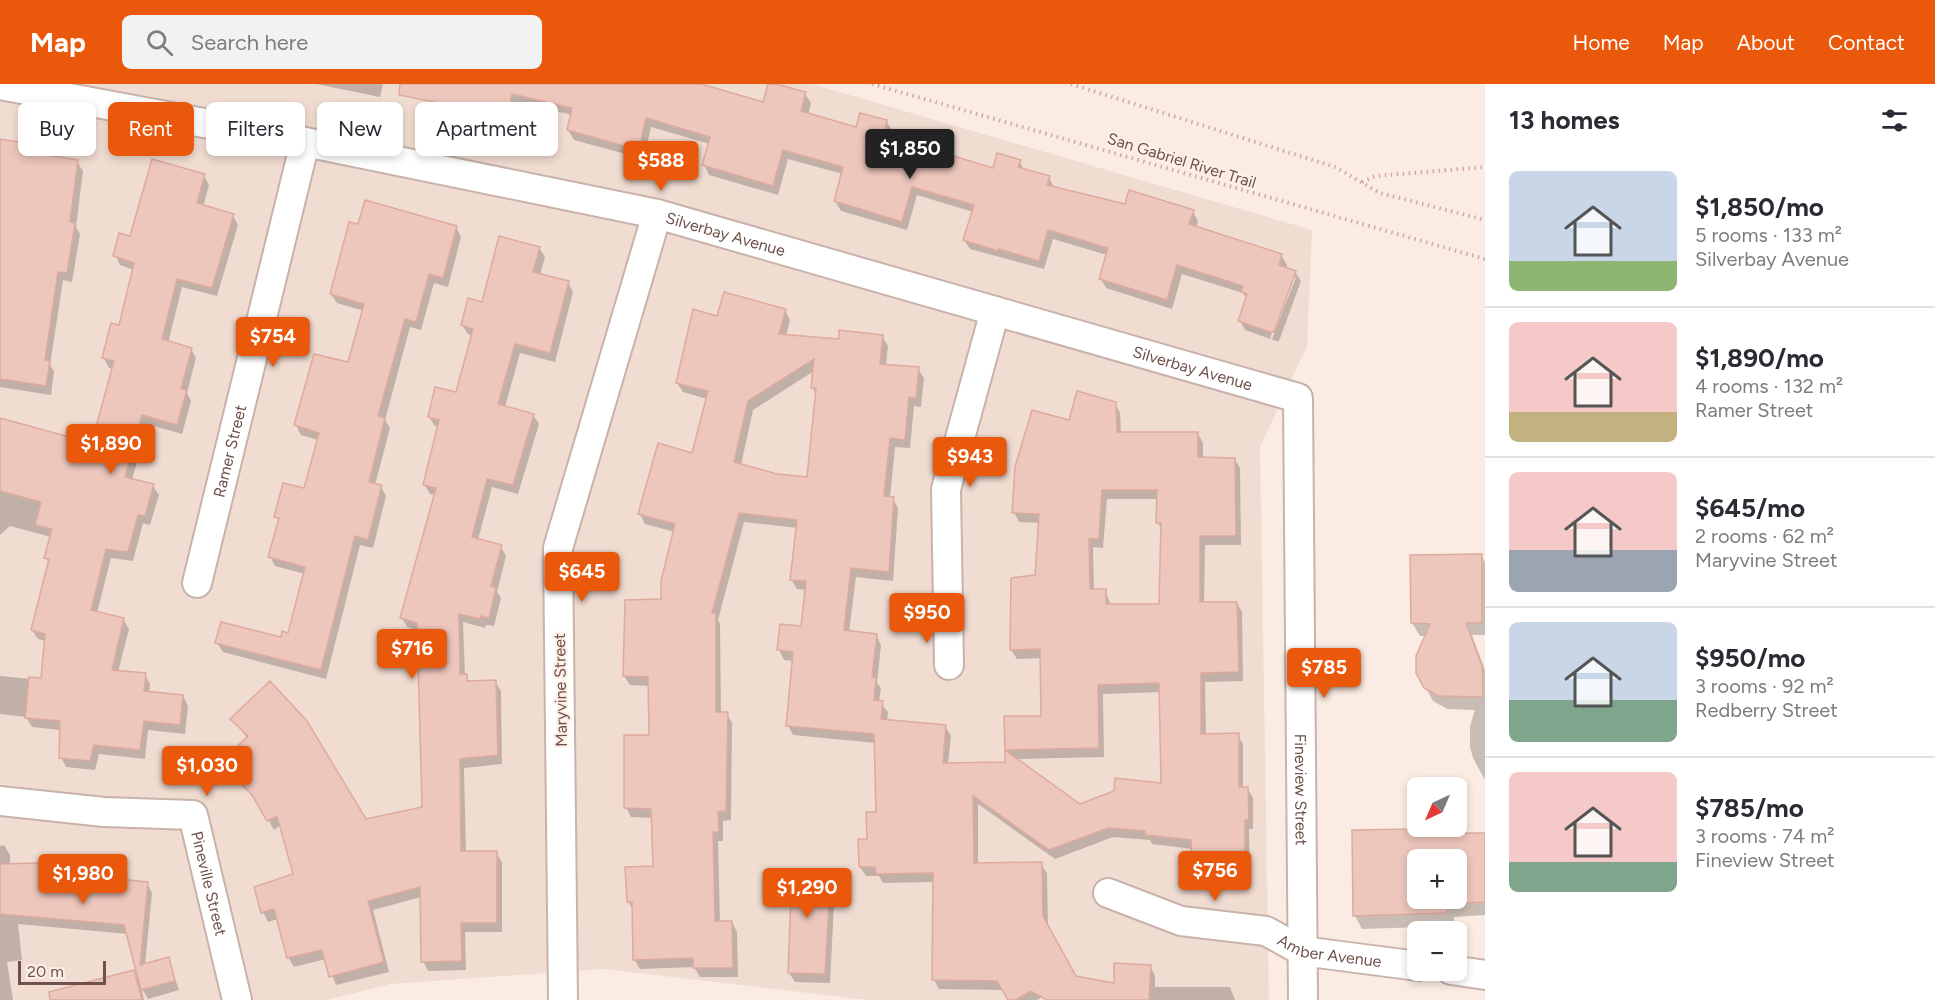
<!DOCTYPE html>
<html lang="en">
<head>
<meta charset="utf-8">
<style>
  :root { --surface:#fff; --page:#f2f2f3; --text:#2b2b33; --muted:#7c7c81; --line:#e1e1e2; --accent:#ea580c }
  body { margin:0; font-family:Figtree,sans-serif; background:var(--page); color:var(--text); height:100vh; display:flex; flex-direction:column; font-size:22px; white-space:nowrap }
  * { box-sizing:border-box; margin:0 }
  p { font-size:20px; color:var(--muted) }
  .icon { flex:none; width:33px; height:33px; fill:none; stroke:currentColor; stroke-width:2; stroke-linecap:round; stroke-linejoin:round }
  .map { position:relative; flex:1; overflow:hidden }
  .drawer { display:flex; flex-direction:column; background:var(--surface); width:450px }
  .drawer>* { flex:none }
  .top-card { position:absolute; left:18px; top:18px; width:570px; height:54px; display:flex; gap:12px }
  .needle { width:39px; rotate:224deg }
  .fabs { position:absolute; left:1407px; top:693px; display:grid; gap:12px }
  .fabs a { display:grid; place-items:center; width:60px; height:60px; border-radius:9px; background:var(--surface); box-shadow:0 3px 9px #0003; font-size:30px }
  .scale { position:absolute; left:18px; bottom:15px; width:88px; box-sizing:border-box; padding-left:6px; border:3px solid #6f514b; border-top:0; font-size:16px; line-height:21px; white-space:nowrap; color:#6f514b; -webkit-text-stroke:4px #fdf0e8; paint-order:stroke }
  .price { position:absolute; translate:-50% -51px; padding:0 14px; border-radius:6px; background:var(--accent); color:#fff; font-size:20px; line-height:39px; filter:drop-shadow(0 2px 3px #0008) }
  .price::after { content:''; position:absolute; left:50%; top:36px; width:18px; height:14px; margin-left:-9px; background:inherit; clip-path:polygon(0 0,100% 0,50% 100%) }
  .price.current { background:#222; color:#fff }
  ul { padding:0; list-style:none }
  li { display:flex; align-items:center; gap:18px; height:150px; padding:0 24px }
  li+li { border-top:2px solid var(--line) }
  li span { display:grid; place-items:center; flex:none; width:168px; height:120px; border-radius:9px; color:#555 }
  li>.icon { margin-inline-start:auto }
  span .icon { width:72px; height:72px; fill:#fffc; stroke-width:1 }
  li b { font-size:26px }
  h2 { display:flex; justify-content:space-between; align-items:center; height:72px; padding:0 24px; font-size:26px }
  .tag { padding:0 21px; border-radius:9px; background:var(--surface); box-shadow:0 3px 9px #0003; font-size:21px; line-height:54px }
  .tag.current { background:var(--accent); color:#fff }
  header { display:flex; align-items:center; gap:36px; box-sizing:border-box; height:84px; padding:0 30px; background:var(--accent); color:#fff }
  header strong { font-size:28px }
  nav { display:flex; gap:33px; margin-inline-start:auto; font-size:21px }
  .search { width:420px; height:54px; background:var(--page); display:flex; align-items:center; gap:15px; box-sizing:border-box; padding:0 21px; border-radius:9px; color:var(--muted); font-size:22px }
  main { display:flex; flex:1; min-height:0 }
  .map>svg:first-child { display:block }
  .residential { fill:#f1dcd1 }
  .shadow { fill:#0003; fill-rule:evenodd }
  .building { fill:#edc6bc; stroke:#deaa9e; stroke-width:1.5; fill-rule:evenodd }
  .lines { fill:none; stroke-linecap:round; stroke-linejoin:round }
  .minor-casing { stroke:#c9b2aa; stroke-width:32 }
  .path { stroke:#d1a9a0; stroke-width:4; stroke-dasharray:1.5 4.5; stroke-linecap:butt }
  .minor { stroke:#fff; stroke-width:28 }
  .labels { text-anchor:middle; stroke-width:4.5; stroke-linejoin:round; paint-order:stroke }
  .street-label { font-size:16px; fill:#6f514b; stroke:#fdf0e8 }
</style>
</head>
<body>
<header>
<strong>Map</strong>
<div class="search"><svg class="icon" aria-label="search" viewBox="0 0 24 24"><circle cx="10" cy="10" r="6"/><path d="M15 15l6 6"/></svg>Search here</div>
<nav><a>Home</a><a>Map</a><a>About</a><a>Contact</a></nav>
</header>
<main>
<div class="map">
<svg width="1485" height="916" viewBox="0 0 1485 916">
  <rect width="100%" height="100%" fill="#faece2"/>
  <path class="residential" d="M0,0H812L1312,146L1307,262L1260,363L1269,916H867L604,885L390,900L327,916H0Z"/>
  <path class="shadow" d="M316,0H383L380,13Z
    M441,0H694L764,20L770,0L805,10L811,19L808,31L857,45L886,37L892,46L890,55L994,86L1020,78L1024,86L1049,93L1054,104L1126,122L1193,128L1198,137L1196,144L1281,171L1287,181L1286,185L1295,188L1301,197L1279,257H1276L1245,246L1240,237L1247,215L1243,209L1182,190L1172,225L1106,204L1101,195L1107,171L1053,155L1044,185L970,165L964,156L973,128L917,111L907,146L841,127L835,117L843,90L788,75L778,111L709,91L704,81L710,60L651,43L644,75L574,56L568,46L572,31L517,18L513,38L493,33L492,38L444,28L438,18ZM1292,193H1296L1272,255L1270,254Z
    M0,57L41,63L46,72L77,78L83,87L76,143L80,150L72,198L63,196L50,281L54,287L51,311L0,303Z
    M204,92L209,101L203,123L233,132L238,141L217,212L182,203L168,259L191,265L196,274L187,309L191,317L182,350L147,340L132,396L153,402L159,411L150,441L143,439L133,477L111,474L97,529L123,535L129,545L118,588L145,591L150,600L149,609L183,612L188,622L185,650L148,646L145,675L99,670L95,686L66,683L61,673V646L32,643L26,633L0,630V592L42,596L46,557L38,555L32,546L49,479L46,474L51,453L10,442L0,451V335L85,359L94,356L114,285L109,284L104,274L121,242L134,186L120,181L115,171Z
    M456,143L461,153L448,203L434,199L421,246L410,243L385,336L390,344L375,401L381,403L386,412L373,464L360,461L326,595L223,568L217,559L282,555L289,551L305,490L275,482L270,472L279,438L276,433L305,406L318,356L301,351L296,341L349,280L364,227L337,219L331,210Z
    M539,164L545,173L540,191L568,198L573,208L555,278L520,269L505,323L533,331L539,340L518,410L492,403L478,456L501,463L506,472L497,508L501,514L494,542L486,541L485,544L463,538L465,592L470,598L495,597L501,607L502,680L464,684L466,768H496L502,778V848H465L466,886L428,887L423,877L421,813L373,826L389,888L336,901L326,875L294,883L288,873L278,835L268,838L263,828L295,791L281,741L274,746L260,721L226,682L248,655L232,635L366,737L423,724L419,547L407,543L402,534L435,411L430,410L424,400L439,343L435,342L429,333L457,310L473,252L468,250L462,241Z
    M785,226L790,236L786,252L840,257L882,252L888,262L886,282L918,285L924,294L921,323L914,322L910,364L895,363L890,414L893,415L898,424L893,497L856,493L849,548L876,551L881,561L877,599L881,604L879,618L888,628L887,637L945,642L951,652L948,680L1006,679L1010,672L1006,665L1043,634L1042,574L1017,575L1011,566L1037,493L1040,439L1019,438L1014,428L1070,338L1115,319L1120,329L1121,349L1198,350L1203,359V375H1234L1240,384L1241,461H1205L1204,519H1237L1242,528L1243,597L1205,598L1206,651H1238L1243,660V704H1247L1253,714V745H1249L1250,792L1199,793L1193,784V765L1152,760L1150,756L1113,753L1055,775L978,720V781L1041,780L1047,789L1048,843L1075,893L1115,901L1150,882L1155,892V903H1230L1235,916H1060L1064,901L1037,916H1009L1004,906L939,905L934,896V798L883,799L879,792H866L860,783V757L868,756L877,729L876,659L793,651L788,641L794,577L784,576L779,566L802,544L806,506L797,505L791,495L798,444L744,438L718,536L720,540L721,630H727L732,639L731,736L723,737V757H718L720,838H732L737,848L738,893H700L694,883L640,885L634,875V827L628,818L655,783L653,734L631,733L626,723L651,652L650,602L630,601L624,592L663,517L675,448L645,440L640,430L693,371L707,315L683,308L677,299L718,234ZM814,287L812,303L817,312L809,395L777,391L741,381L753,326ZM1107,415H1158V439L1162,446L1161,522L1111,521L1105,506L1094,507L1093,463L1103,464ZM1161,608L1163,701L1080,721L1014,675L1104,673L1103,610Z
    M1481,471L1485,478V551H1472L1485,586V696L1473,674L1470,663V642L1475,626L1447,625L1433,617L1417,588L1427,552H1420L1412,539Z
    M1415,723H1418V742H1452V750L1485,751V831L1454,833V842L1362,845L1355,832L1416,746ZM1418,776H1456V814H1418Z
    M4,761L10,771V781L109,787L114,796L147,799L152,809L145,881L168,875L179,906L148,915L141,903L144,916H85L133,887L140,899L128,850L18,840L22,876L7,878L13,916H0V762Z
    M830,791L835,800L830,899L795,898L789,889L793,820L782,819L776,809Z"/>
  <path class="building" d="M400,0H701L763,18L768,0H776L806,8L801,27L856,43L860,29L887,36L884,51L993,84L997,69L1021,76L1018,83L1050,92L1047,101L1125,120L1129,106L1194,126L1189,140L1282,170L1279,181L1296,187L1274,248H1270L1238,237L1247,210L1241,208L1243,202L1177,181L1167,216L1099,195L1108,164L1048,146L1039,177L999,165L998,167L963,156L974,121L912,103L902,138L834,117L843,83L783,66L773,102L702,81L710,53L646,34L639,66L567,46L572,24L512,10L508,29L488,24L487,29L399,11Z
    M0,55L42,62L40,70L78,76L70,138L75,139L67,189L58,188L45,276L50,277L46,302L0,295Z
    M152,75L205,90L197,119L234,130L212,204L177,195L162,255L192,264L181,305L187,306L177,341L142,331L125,393L154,400L145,432L138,431L128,468L106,465L91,526L124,534L112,586L146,589L144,607L183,611L180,641L144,637L140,666L94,661L90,677L59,674L60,637L25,634L29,593L41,594L45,550L31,546L49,475L44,474L52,445L35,441L41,418L0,407V334L84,357L85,351L93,354L114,277L102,274L111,239L119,241L134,179L113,172L119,149L130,152Z
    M365,116L457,142L443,194L429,190L416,238L405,235L378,332L385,334L369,398L382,401L368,456L355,452L321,586L215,559L221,538L281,553L282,547L288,549L305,483L268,473L279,434L274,433L283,399L304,404L319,349L294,341L314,270L348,278L364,220L330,210L349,138L358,140Z
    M499,152L540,163L533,188L569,197L550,269L515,260L498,320L534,330L513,401L487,395L472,453L502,461L491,502L496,504L489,534L481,532L480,535L459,530L460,590H467V597L496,596L498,671L460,675L461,767H497V839H461L462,877L421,878L420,803L368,817L384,878L329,893L322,866L287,874L274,825L261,829L254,803L293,790L277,732L267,737L252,711L224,682L232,671L230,669L248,652L230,635L270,597L307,637L366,735L422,723L417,539L400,534L436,404L423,401L439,336L428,333L435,303L456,308L473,245L461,241L468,214L482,218Z
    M724,208L786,225L779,250L839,255V246L883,251L880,280L919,283L916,314L909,313L905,356L890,354L884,412L894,413L889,488L851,484L844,546L877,550L872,593L876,594L874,616L883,617L881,635L946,641L943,679L1005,678V666L1080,720L1114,707L1115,694L1161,699L1159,599L1098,601L1099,664L1005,666L1004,632H1041L1040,565L1010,566L1011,494L1035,491L1039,430L1012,429L1015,383L1032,326L1069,336L1077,307L1116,318L1117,348H1198V373L1235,374L1236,452H1200V518H1237L1239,588L1201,589V650L1239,649V703H1248L1249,736H1245V783L1192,784L1191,756L1145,751V747L1108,744L1049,766L973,712L974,779L1042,778L1043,832L1076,892L1114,899V879L1151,881L1149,916H1047L1031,907L1015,916H1008L997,897L932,896L933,789L876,790L875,783H859L858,755H867L866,728H876L874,650L786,642L793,568L777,566L780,540L801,542L806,497L790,496L797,436L739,429L712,529H716V628H728L726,727L718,728L719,748H713L715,837H732L733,884H693V874L633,876L632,818H627L625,783L653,782L651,725L624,724V651H649L648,593L623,592L625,516L661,515V497L675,440L638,430L658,359L692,369L708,307L676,299L693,225L717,232ZM814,275L811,304H816L807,393L777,390L734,378L748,317ZM1102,406H1157L1156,439H1161L1159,520H1106V505H1090L1089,455H1099Z
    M1482,470V539H1466L1482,582L1483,613L1438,612L1424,604L1416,589V572L1430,540L1411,539L1410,471Z
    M1414,742H1446V749H1485V818L1447,820V829L1353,832L1352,746L1414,745ZM1418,776H1456V814H1418Z
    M38,779L110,786L109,794L148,798L140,881L169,873L175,897L141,906L124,841L0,830V780Z
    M776,787L831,789L825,890L788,889L791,811L775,810Z
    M134,886L142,916H50L49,908Z"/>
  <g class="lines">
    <defs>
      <g id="minor">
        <path id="s1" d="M0,1L305,58L657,130L1298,314L1303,916"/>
        <path id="s2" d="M197,499L305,58"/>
        <path d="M949,581L946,405L995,227"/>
        <path id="s3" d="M0,717L104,728L193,731L237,916"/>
        <path id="s4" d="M1108,809L1181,837L1266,847L1302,867L1418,882"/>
        <path d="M1451,886L1485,891"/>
        <path d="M563,916L558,464L657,130"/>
      </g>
    </defs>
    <use href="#minor" class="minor-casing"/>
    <path class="path" d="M872,0L1485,175
      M1071,0L1335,83L1380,109L1485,136
      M1362,98L1376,92L1485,83"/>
    <use href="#minor" class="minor"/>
  </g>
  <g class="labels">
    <g class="street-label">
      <text transform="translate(1182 76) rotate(17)" y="6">San Gabriel River Trail</text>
      <text dy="6" stroke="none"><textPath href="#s1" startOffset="741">Silverbay Avenue</textPath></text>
      <text dy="6" stroke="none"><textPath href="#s1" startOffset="1227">Silverbay Avenue</textPath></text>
      <text dy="6" stroke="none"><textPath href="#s2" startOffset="136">Ramer Street</textPath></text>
      <text transform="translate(560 606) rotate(-91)" y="6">Maryvine Street</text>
      <text dy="6" stroke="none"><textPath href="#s1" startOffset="1728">Fineview Street</textPath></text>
      <text dy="6" stroke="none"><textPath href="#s3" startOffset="264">Pineville Street</textPath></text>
      <text dy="6" stroke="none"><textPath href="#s4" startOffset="232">Amber Avenue</textPath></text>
    </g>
  </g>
</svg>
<div class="fabs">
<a><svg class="needle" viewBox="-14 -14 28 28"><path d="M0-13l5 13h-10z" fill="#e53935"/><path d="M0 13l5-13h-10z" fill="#7c7c81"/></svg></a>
<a>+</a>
<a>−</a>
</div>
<div class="scale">20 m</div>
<b class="price current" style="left:910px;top:96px">$1,850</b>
<b class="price" style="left:661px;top:108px">$588</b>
<b class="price" style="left:273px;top:284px">$754</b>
<b class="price" style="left:111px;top:391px">$1,890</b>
<b class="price" style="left:970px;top:404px">$943</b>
<b class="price" style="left:582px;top:519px">$645</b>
<b class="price" style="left:927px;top:560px">$950</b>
<b class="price" style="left:412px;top:596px">$716</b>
<b class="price" style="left:1324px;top:615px">$785</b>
<b class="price" style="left:207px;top:713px">$1,030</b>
<b class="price" style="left:1215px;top:818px">$756</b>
<b class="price" style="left:83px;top:821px">$1,980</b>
<b class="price" style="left:807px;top:835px">$1,290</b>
<div class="top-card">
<a class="tag">Buy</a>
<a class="tag current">Rent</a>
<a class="tag">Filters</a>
<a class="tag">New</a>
<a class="tag">Apartment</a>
</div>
</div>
<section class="drawer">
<h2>13 homes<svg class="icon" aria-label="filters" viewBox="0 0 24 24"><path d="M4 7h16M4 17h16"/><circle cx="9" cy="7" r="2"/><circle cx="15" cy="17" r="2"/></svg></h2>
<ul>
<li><span style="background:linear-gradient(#c9d6e8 75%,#8fb573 0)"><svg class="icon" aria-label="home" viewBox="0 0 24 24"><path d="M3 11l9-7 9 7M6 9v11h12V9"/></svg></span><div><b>$1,850/mo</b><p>5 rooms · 133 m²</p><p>Silverbay Avenue</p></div></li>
<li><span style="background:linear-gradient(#f6c9c9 75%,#c2b280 0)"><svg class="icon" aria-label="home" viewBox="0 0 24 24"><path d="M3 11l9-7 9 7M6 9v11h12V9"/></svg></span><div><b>$1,890/mo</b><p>4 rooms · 132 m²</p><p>Ramer Street</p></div></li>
<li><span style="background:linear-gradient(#f6c9c9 65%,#9aa5b1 0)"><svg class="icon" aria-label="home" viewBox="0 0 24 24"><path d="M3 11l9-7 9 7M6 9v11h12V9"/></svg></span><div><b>$645/mo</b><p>2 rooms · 62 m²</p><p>Maryvine Street</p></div></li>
<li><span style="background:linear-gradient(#c9d6e8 65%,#7fa58c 0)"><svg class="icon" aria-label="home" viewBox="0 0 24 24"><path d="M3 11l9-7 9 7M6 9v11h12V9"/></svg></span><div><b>$950/mo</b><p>3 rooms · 92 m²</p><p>Redberry Street</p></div></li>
<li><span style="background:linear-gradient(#f6c9c9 75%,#7fa58c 0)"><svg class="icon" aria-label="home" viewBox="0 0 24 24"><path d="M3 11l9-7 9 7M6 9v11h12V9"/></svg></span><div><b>$785/mo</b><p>3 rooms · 74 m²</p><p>Fineview Street</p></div></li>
</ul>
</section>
</main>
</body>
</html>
